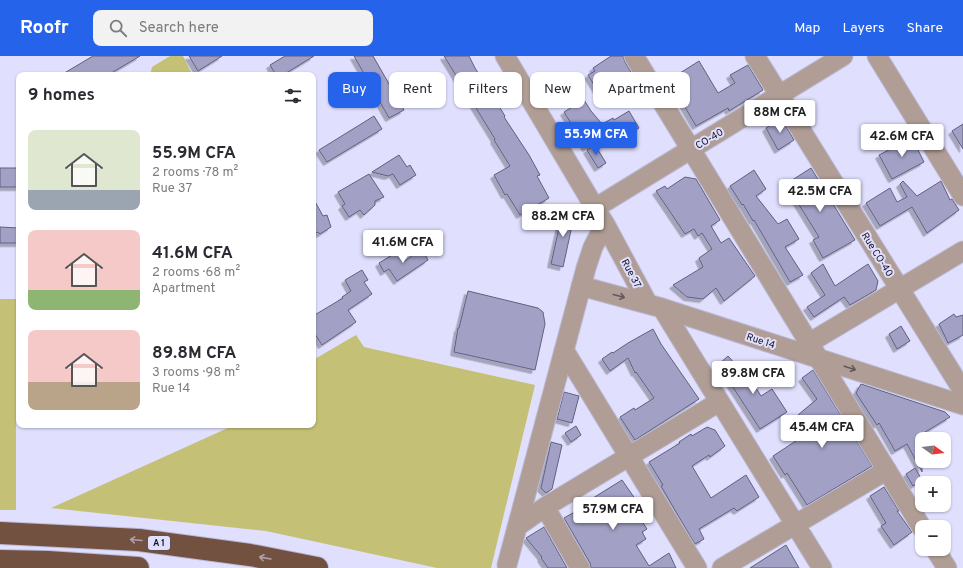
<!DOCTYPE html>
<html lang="en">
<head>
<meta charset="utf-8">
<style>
  :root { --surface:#fff; --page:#f2f2f3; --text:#2b2b33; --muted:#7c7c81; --accent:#2563eb }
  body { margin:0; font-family:Overpass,sans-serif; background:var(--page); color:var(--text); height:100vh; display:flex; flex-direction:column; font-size:15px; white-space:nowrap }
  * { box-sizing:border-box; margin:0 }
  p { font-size:13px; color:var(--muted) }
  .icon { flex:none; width:22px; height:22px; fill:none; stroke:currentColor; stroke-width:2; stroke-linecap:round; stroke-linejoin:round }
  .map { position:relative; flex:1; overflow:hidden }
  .drawer { position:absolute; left:16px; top:16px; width:300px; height:356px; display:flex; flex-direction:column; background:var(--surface); border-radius:8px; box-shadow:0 1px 3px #0004 }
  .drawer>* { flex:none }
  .guide { position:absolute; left:328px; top:16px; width:380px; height:36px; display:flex; gap:8px }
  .needle { width:26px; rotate:104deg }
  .tools { position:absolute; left:915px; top:376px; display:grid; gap:8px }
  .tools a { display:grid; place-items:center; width:36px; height:36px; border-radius:8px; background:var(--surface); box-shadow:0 1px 3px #0004; font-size:20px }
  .price { position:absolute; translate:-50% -34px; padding:0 9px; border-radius:4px; background:#fff; color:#222; font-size:13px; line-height:26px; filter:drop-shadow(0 1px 2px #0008) }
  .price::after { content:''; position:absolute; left:50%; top:24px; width:12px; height:9px; margin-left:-6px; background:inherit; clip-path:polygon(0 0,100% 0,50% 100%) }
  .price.current { background:var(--accent); color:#fff }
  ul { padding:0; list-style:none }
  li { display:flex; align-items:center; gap:12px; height:100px; padding:0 12px }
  li span { display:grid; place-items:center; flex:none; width:112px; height:80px; border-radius:8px; color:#555 }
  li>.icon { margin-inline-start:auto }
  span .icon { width:48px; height:48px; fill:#fffc; stroke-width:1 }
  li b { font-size:17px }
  h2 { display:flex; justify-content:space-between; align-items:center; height:48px; padding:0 12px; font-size:17px }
  .tag { padding:0 14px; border-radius:8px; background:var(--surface); box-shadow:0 1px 3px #0004; font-size:14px; line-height:36px }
  .tag.current { background:var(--accent); color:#fff }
  header { display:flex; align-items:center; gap:24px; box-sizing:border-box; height:56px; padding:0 20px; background:var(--accent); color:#fff }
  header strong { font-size:19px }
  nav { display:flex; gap:22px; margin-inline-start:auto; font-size:14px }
  .search { width:280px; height:36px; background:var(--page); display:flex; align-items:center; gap:10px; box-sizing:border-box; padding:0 14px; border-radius:8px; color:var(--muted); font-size:15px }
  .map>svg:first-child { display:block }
  .green { fill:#c4c176 }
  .building { fill:#a2a0c5; stroke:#616081; filter:url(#shadow) }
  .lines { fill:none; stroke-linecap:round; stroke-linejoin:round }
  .minor-casing { stroke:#bbbad6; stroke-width:21 }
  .highway-casing { stroke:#bbbad6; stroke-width:24 }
  .minor { stroke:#b09e96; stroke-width:19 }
  .highway { stroke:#735141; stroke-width:22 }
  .oneway { stroke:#62585b }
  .oneway2 { stroke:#af9fa9 }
  .labels { text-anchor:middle; stroke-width:4; stroke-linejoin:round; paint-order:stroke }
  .shield { fill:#e0dffe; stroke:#505063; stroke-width:1 }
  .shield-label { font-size:9px; font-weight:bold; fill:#131320 }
  .street-label { font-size:10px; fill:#131320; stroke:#e0dffe }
</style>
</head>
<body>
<header>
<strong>Roofr</strong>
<div class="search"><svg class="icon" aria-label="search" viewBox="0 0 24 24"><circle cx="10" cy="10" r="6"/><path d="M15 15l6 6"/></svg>Search here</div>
<nav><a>Map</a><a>Layers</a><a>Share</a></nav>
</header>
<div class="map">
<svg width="963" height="512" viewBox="0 0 963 512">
  <defs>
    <filter id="shadow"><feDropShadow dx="-3.5" dy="3.5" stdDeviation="0" flood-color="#0004"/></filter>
  </defs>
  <rect width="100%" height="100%" fill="#e0dffe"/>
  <path class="green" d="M170,0H183L191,16L186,19H150L152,11Z
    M0,243H16V454H0Z
    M356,279L364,291L535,329L491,512H437L266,475L51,452L230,371V369H313V304Z"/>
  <path class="building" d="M93,0H140L108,19H61Z
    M189,0H222L198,15Z
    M285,0H314L283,19H276L270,9Z
    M354,0H373L404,54L389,62Z
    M444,0H469L475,12L505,60L504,61L529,99L540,119L537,120L549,142L520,159L507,138L505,139L494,119L510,110L494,84L495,83Z
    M611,0H623L625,6L632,18L606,34L603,31L597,34L588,19L595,15L593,12Z
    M699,5L718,37L735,27L730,19L748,9L763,34L729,55L728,52L696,70L676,36L673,38L666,26Z
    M584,44L591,55L602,68L613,62L614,64L629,55L639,72L631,77L626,69L586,92L564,56Z
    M374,60L382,73L327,106L319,94Z
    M781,62L794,84L778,94L766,72Z
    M963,68V93L952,75Z
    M912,82L924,106L892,123L879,99Z
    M595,89L606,107L598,112L587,94Z
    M399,99L407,111L410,109L416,119L400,129L393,118L388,120L372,116Z
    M0,112H19V131H0Z
    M811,112L855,184L823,202L813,184L819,181L786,128Z
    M754,114L766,133L756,140L778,168L787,163L799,183L785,191L803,219L790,226L754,164L753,165L743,148L742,149L730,130Z
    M369,118L384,141L375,145V149L364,159L360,154L349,161L342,150L345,148L338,136Z
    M685,121L696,123L720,164L711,170L721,187L729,182L755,220L724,245L716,232L703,243L687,241L673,229L703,211L699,202L712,193L702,177L698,180L694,173L685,178L656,135L665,130L667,133Z
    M903,125L917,140L941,125L950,144L952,143L959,154L927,177L912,151L880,170L866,147L890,132L897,146L907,141L900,128Z
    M313,142L323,160L327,159L331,171L320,178L318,176L313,178Z
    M563,154L575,156L563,211L551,208Z
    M0,171L19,172V187H0Z
    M422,193L428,204L397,225L389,213L384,216L379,207L397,196L403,206Z
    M823,208L835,230L868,208L878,225L876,234L850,249L844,241L814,261L807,251L825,239L811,217Z
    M362,214L368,224L364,226L372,238L348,254L356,266L322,289L313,275V260L343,242L342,241L351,235L345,224Z
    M468,235L538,252L543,256L545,268L535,314L454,296L458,272H459Z
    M954,258L956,261L963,259V279L948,287L939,268Z
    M901,270L910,285L897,293L889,278Z
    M653,273L661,288L699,343L635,384L620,361L634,352L635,354L654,342L636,316L635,317L628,302L610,315L602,303L612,296L613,297L628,287Z
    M728,300L746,320L748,319L761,340L772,333L787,356L760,373L727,322L717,310Z
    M813,314L872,410L807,449L787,417L785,419L773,400L811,375L798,359L817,343L802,322Z
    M861,328L945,356L950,361L922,378V416L907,388L895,395L879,367L877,369L856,337Z
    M564,336L579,340L572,367L557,363Z
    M576,370L581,379L571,386L565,377Z
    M707,371L715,374L725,390L710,401L709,399L692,410L711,442L746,419L759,441L737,455L734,452L699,473L704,483L695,488L676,456L661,430L663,429L649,406L680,387L679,386L691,378L692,380Z
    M551,386L562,389L552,433L546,437L541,432Z
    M915,412L922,424L913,430L906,418Z
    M622,424L638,447L632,450L647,473L642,476L646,483L636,489L649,510L669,497L676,512H591L590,507L564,462L594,445L593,442Z
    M884,431L899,455H897L912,476L894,489L881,470L886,467L870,440Z
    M544,471L567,512H548L541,502L542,501L526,482Z
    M786,489L799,512H750Z"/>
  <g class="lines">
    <defs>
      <path id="minor" d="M505,0L595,152L605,168L648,248
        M634,0L922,472
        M755,0L963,335
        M877,0L963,140
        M595,152L843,0
        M581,230L662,252L963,349
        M662,252L822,512
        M809,287L963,195
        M564,294L697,512
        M545,451L580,512
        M518,470L545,451L719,346
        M935,493L947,512
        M507,509L586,212L593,191L605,168
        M722,512L887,414"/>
      <path id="highway" d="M0,477L139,484L250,499L317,512
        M0,505L48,506L138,512"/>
    </defs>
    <use href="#minor" class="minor-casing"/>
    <use href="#highway" class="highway-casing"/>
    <use href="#minor" class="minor"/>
    <use href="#highway" class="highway"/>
  </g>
  <defs><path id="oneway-shaft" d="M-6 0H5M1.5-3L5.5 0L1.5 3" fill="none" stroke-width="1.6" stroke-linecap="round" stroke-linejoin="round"/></defs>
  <g class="oneway">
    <use href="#oneway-shaft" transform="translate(619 240) rotate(15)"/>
    <use href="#oneway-shaft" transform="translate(850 312) rotate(18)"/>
  </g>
  <g class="oneway2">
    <use href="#oneway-shaft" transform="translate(136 484) rotate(-175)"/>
    <use href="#oneway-shaft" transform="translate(265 502) rotate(-170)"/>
  </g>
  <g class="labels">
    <rect class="shield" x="148" y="480" width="22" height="14" rx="3"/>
    <g class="shield-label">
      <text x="159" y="490">A 1</text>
    </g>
    <g class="street-label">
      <text transform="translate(709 82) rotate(-31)" y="4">CO-40</text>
      <text transform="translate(878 198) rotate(58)" y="4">Rue CO-40</text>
      <text transform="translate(632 217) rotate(62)" y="4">Rue 37</text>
      <text transform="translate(761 284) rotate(18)" y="4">Rue 14</text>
    </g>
  </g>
</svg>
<div class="tools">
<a><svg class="needle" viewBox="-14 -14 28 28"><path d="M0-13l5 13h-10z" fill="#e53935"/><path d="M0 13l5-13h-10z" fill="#7c7c81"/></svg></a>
<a>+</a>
<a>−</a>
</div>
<b class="price" style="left:780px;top:78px">88M CFA</b>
<b class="price current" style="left:596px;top:100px">55.9M CFA</b>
<b class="price" style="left:902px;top:102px">42.6M CFA</b>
<b class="price" style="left:820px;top:157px">42.5M CFA</b>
<b class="price" style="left:563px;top:182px">88.2M CFA</b>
<b class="price" style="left:403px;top:208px">41.6M CFA</b>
<b class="price" style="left:753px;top:339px">89.8M CFA</b>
<b class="price" style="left:822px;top:393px">45.4M CFA</b>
<b class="price" style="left:613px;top:475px">57.9M CFA</b>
<div class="guide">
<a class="tag current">Buy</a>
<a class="tag">Rent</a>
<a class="tag">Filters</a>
<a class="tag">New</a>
<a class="tag">Apartment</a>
</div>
<section class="drawer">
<h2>9 homes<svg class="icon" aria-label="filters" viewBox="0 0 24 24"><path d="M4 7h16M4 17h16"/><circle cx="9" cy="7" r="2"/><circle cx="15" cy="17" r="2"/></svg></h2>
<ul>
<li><span style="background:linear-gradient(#dfe7d0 75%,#9aa5b1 0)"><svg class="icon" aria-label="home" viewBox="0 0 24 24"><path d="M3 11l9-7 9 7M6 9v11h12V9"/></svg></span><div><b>55.9M CFA</b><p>2 rooms · 78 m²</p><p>Rue 37</p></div></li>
<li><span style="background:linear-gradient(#f6c9c9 75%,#8fb573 0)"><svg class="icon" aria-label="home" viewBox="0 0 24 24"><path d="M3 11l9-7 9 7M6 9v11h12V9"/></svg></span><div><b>41.6M CFA</b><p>2 rooms · 68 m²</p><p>Apartment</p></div></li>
<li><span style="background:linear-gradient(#f6c9c9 65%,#b9a48a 0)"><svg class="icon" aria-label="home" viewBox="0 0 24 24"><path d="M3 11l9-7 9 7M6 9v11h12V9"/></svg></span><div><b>89.8M CFA</b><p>3 rooms · 98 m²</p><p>Rue 14</p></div></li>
</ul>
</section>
</div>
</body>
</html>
